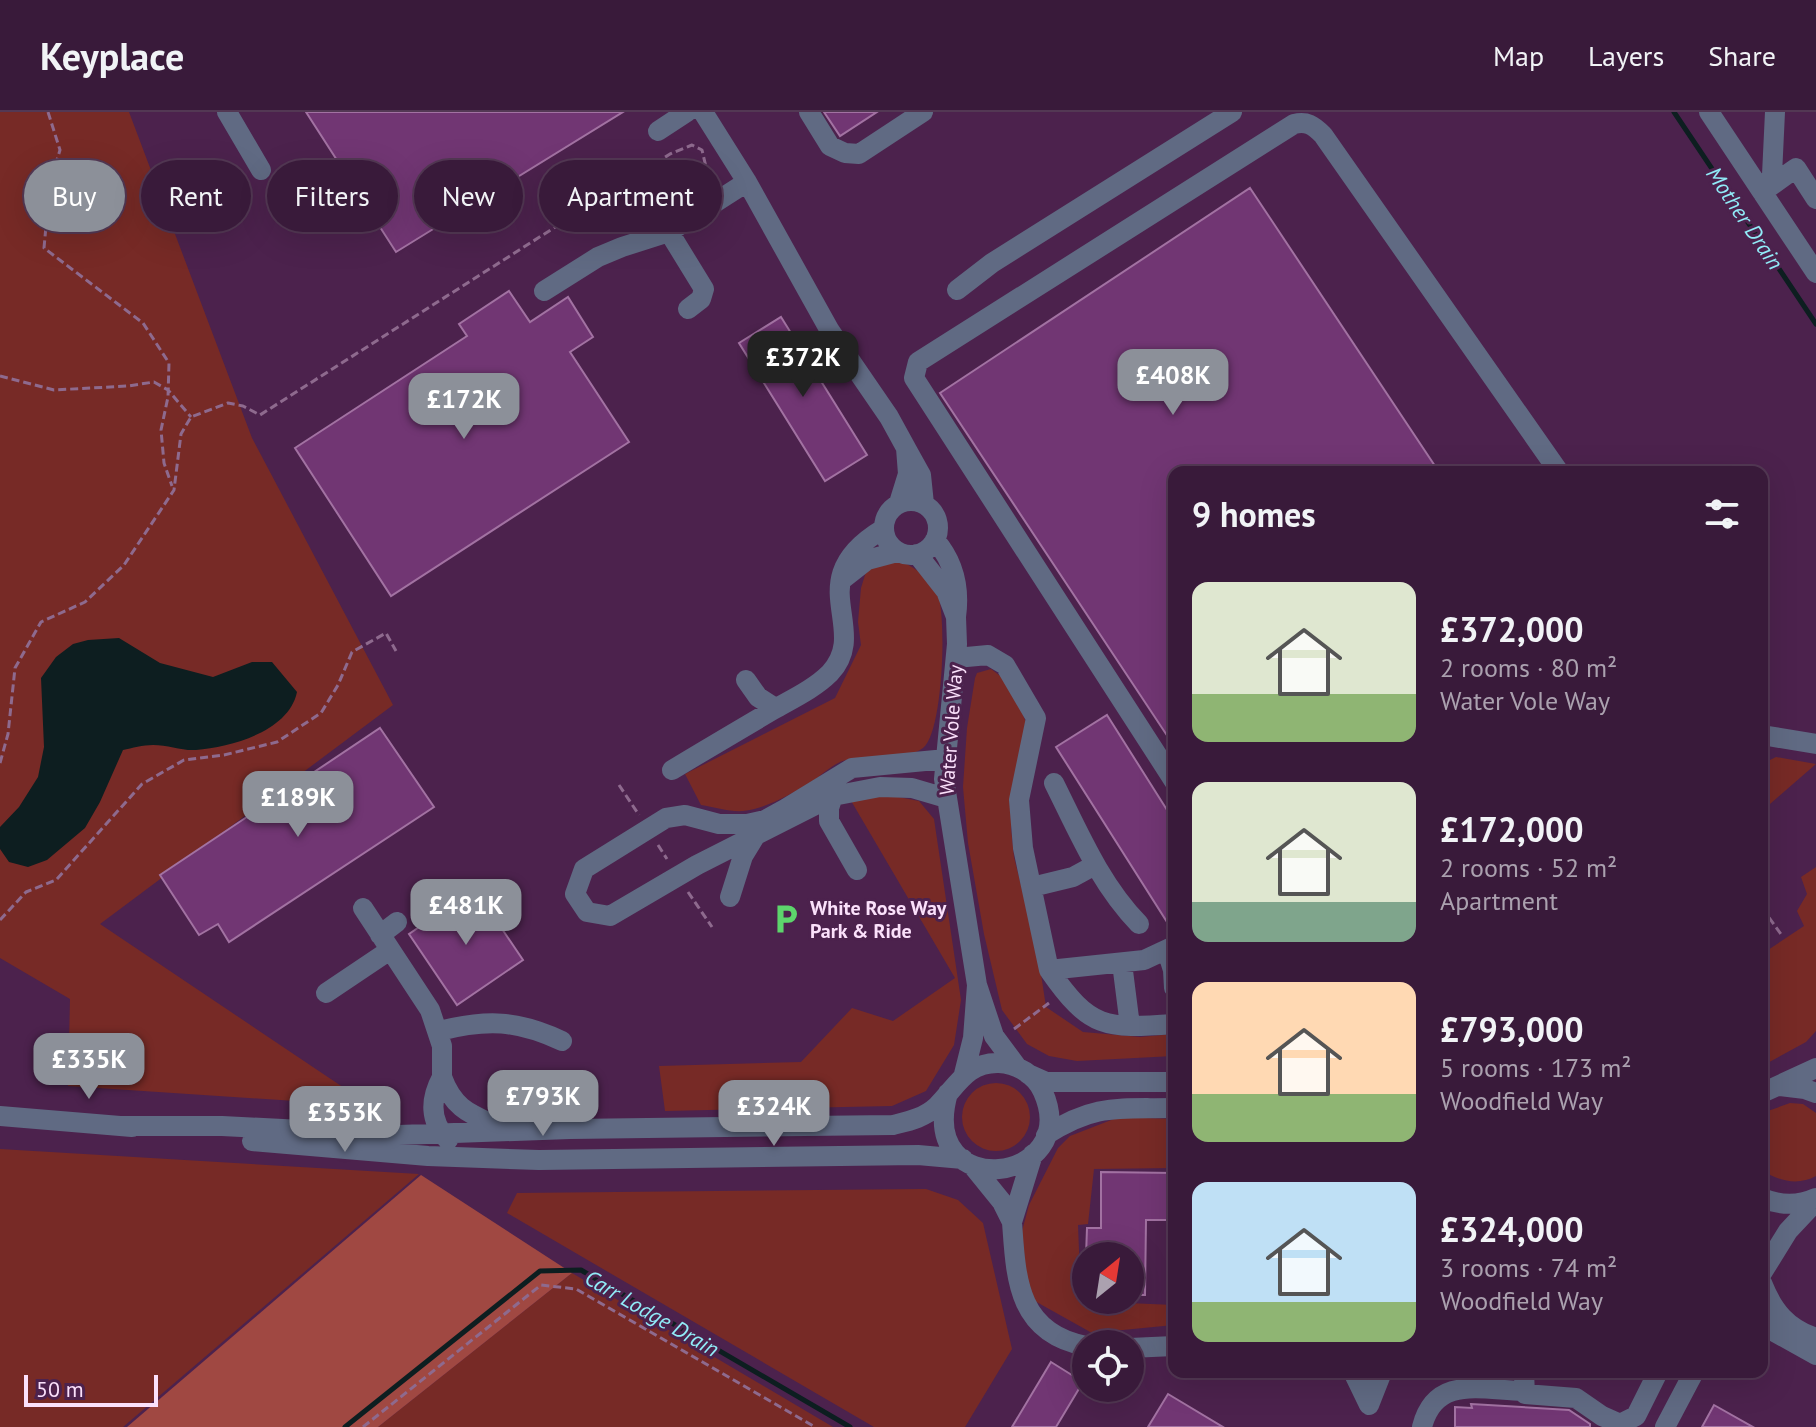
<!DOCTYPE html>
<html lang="en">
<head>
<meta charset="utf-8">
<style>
  :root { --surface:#391a3a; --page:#402342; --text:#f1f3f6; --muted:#aba1af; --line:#533854; --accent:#8c9099 }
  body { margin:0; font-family:"PT Sans",sans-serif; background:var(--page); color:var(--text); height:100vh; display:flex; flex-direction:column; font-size:30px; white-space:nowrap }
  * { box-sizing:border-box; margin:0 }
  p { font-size:26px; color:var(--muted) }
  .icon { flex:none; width:44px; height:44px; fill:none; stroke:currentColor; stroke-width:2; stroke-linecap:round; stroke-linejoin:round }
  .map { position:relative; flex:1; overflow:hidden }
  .side { position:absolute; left:1168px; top:354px; width:600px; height:912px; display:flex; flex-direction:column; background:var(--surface); border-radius:16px; box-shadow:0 8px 32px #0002,0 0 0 2px var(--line) }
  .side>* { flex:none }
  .top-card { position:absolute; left:24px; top:48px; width:760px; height:72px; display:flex; gap:16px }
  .needle { width:52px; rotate:30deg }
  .tools { position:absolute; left:1072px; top:1130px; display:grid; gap:16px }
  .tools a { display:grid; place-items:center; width:72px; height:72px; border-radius:50%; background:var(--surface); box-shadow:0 8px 32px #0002,0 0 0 2px var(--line); font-size:40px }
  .scale { position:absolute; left:24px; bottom:20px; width:134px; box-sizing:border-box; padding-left:8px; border:4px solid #fbe1fb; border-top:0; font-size:22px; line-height:28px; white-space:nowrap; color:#fbe1fb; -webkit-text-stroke:6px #4c224d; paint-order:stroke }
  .price { position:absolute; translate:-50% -68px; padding:0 18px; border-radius:16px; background:var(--accent); color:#fff; font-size:26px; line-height:52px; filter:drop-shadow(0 2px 4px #0008) }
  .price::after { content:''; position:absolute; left:50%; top:48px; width:24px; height:18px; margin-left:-12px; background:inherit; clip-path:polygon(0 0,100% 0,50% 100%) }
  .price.current { background:#222; color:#fff }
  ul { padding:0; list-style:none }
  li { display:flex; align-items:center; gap:24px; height:200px; padding:0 24px }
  li span { display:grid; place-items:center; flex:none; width:224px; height:160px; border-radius:16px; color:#555 }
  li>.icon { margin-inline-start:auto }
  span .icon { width:96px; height:96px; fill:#fffc; stroke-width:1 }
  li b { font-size:34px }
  h2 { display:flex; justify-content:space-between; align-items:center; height:96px; padding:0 24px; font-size:34px }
  .pill { padding:0 28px; border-radius:36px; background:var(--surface); box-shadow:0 8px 32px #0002,0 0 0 2px var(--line); font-size:28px; line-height:72px }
  .pill.current { background:var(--accent); color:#fff }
  header { display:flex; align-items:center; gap:48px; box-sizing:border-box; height:112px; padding:0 40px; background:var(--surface); border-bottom:2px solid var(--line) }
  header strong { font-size:38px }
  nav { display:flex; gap:44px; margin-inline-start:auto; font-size:28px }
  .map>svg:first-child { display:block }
  .green { fill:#772a26 }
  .forest { fill:#a04842 }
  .water { fill:#0d1e20 }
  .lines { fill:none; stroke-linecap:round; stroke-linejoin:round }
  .stream { stroke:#0d1e20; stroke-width:5 }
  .building { fill:#713673; stroke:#a272a2; stroke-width:2 }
  .path { stroke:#8e6a8e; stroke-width:3; stroke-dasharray:8 4; stroke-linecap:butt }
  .minor { stroke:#606a83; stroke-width:20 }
  .labels { text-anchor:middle; stroke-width:6; stroke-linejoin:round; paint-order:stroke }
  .street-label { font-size:20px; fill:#fbe1fb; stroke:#4c224d }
  .poi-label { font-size:20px; font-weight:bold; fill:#fbe1fb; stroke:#4c224d; text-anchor:start }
  .water-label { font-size:22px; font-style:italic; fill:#91ecf8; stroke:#4c224d }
</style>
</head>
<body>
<header>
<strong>Keyplace</strong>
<nav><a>Map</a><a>Layers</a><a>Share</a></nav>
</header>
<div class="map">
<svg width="1816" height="1315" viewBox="0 0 1816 1315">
  <rect width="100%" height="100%" fill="#4c224d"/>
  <path class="green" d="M0,0H129L252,326L393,593L100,812L371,994L68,974L70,887L0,846Z
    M898,447C910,454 929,464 936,476C948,499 943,622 923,636C903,651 869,643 846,648C833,651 821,664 810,671C791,682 765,697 743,699C730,700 714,695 701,693L685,662L835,586L861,533L858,510L861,476L869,450Z
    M991,557L1003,566L1016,585L1027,613L1014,675L1011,716L1014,745L1038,842L1046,895L1083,920L1140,925L1174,922V944L1077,949L1049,944L1027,932L1002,898L984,822L968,731L963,675L967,616L975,566L977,561Z
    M1776,645L1816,652L1762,699V652Z
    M877,681L919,689L934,707L961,888L954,933L926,979L892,994L665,999L659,954L801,950L852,896L893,909L955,866L850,687Z
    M1816,755V919L1806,930L1762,954V842L1804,814L1797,799L1807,782L1801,765Z
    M962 1005a34 34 0 1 1 68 0a34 34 0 1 1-68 0Z
    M1790,991L1803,992L1816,1001V1064C1798,1074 1778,1069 1762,1058V1005L1768,999Z
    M1119,1005L1174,1007V1056L1094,1057L1088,1112L1078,1113L1081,1189L1174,1193V1213L1092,1221L1033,1188L1026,1161L1022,1119L1029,1093L1058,1036L1070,1024Z
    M0,1037L419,1062L123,1315H0Z
    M926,1077L958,1088L983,1111L1012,1237L965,1315H874L507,1101L517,1081Z
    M572,1161L833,1315H378Z"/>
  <path class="forest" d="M421,1063L572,1161L378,1315H127Z"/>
  <path class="water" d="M119,526L160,551L213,565L252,550H272L297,580C289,619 232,635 196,638C182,639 168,633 153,633C143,633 132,636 123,638L100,690L85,716L47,748L28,755L9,750L0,737V715L19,695L38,665L44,635L41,566L56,545L73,532L88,528Z"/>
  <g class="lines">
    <path class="stream" d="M1674,0L1816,212
      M345,1315L540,1159L581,1158L850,1315"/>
  </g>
  <path class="building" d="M306,0H623L396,140Z
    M824,0H877L840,24Z
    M1250,76L1439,360H1174V634L940,281Z
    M509,179L530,210L568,185L593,225L570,240L629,330L391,484L295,336L467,224L459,212Z
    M781,205L867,343L825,369L739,231Z
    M1107,603L1174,709V821L1056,635Z
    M380,616L434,695L229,830L218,812L199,823L160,763Z
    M475,777L523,848L457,893L409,822Z
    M1101,1060L1174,1061V1108H1146L1145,1183H1130V1144H1086L1087,1116H1101Z
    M1051,1250L1083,1270L1056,1315H1012Z
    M1168,1282L1223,1315H1148Z
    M1471,1292L1569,1298L1590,1312V1315H1455V1295L1472,1296Z
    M1714,1293L1753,1315H1702Z"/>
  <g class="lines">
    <path class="path" d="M48,0L60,38L50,71L44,136L143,211L169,251L168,285L161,318L164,351L172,374
      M0,264L54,278L128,274L154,270L168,278L191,305
      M0,651L8,622L15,556L41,510L85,490L124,453L174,378L181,322L191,305L228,291L243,294L260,303L670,42L692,33L702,38L706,55L701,71L703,75
      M619,673L639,703
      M658,733L667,747
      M688,780L712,815
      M1762,796L1783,825
      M0,808L26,780L56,768L142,672L184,648L224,643L277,630L321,601L338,573L352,540L386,521L396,539
      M1014,917L1049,891
      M363,1315L541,1173L576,1177L815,1315"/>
    <path class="minor" d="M227,0L261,58
      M703,0L747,70L830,219L889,305L906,336
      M809,0L830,34L845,41L859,42L923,0
      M1709,0L1816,161
      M658,19L687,0
      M1764,79L1796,56L1816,87
      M1762,80L1772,63L1775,0
      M957,178L992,151L1232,0
      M544,179L598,145L622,135L669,120
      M688,197L701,187L704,177L669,120L747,70
      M884 416a27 27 0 1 1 54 0a27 27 0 1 1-54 0Z
      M899,391L908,362L906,336L921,363L924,392
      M917,442L946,479L956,505C960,476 955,451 935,428
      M844,466L867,448L897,440
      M956,505L957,532L944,667L977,873
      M956,546L988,543L1005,553L1036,606L1019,688L1023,736L1049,858
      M746,568L758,585L775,596
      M1762,623L1816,632
      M672,658C705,638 739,618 773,598C792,587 814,577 830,561C872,516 798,468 883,417
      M1174,669L914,266L918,250L1294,12C1307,9 1313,13 1323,23L1559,360
      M1054,671C1079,721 1100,772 1139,812
      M835,678L829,696V709L857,758
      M946,686L912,676L880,675L833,684L697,753L610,804L587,800L575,782L584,757L666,706L685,703L719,712H747L765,708L785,697L852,656L946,647
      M1032,775L1073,765L1095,753
      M730,785L743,744L754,726
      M363,796L430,898L442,934V965
      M380,823L397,810
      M1174,834L1144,848L1049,858C1090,917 1105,917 1174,912
      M1167,839L1173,858L1174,876
      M1122,851L1130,914
      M326,881L390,838
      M439,919C487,907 517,908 562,929
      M964,962L973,926L977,873L994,924L1017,955
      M1028,962L1046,970H1174
      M1780,974L1805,977L1816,981
      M1762,981L1816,956
      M0,1004L132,1015
      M121,1014H222L399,1023L570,1017L893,1013C909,1009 924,1006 937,994C957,974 967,950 999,951C1017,952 1036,963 1043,980C1084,1072 916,1093 948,981
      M1046,1023C1095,991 1119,997 1174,996
      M448,1028C429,1009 430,987 442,965C454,998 471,1002 501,1016
      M252,1029L428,1044L539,1048L918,1043L963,1047
      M972,1053L1002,1090L1012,1110L1033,1042
      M1762,1086C1781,1094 1798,1094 1816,1086
      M1012,1110C1016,1166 1017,1221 1086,1234
      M1762,1161L1788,1119L1816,1089
      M1762,1171C1773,1199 1787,1216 1816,1226
      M1762,1213L1816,1243
      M1130,1236L1174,1234
      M1353,1260L1369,1293L1382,1260
      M1524,1260L1525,1282L1576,1286L1602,1304L1620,1312L1636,1304L1658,1260
      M1422,1315C1435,1263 1481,1278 1523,1279
      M1665,1315L1694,1260"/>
  </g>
  <defs>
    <symbol id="parking-bare" viewBox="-9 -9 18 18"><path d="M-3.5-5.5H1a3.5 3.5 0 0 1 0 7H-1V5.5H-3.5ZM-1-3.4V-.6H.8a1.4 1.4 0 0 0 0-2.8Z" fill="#5dd56c" stroke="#4c224d" stroke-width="2.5" paint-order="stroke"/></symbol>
  </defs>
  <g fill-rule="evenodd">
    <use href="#parking-bare" x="764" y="785" width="44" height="44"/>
  </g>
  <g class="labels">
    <g class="street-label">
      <text transform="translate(951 618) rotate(-86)" y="7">Water Vole Way</text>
    </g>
    <g class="poi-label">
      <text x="810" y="803">White Rose Way<tspan x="810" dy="23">Park &amp; Ride</tspan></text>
    </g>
    <g class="water-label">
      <text transform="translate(1745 106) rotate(56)" y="8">Mother Drain</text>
      <text transform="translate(652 1201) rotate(30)" y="8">Carr Lodge Drain</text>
    </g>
  </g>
</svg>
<div class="tools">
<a><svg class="needle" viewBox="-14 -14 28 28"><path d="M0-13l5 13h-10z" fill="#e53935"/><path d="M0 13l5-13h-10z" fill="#aba1af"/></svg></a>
<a><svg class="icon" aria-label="locate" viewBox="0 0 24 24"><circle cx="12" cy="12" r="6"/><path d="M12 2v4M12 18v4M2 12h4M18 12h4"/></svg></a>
</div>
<div class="scale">50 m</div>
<b class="price current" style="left:803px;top:287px">£372K</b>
<b class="price" style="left:1173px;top:305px">£408K</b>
<b class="price" style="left:464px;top:329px">£172K</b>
<b class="price" style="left:298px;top:727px">£189K</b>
<b class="price" style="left:466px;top:835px">£481K</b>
<b class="price" style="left:89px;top:989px">£335K</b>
<b class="price" style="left:543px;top:1026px">£793K</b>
<b class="price" style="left:774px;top:1036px">£324K</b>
<b class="price" style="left:345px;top:1042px">£353K</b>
<div class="top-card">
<a class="pill current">Buy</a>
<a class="pill">Rent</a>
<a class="pill">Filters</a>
<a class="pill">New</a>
<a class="pill">Apartment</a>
</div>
<section class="side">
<h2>9 homes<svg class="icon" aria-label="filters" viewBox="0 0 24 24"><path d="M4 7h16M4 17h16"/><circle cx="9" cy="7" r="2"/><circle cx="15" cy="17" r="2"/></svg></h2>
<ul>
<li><span style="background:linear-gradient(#dfe7d0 70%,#8fb573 0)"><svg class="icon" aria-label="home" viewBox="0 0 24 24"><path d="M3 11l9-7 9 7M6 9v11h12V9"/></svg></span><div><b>£372,000</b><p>2 rooms · 80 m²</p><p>Water Vole Way</p></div></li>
<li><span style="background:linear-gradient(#dfe7d0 75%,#7fa58c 0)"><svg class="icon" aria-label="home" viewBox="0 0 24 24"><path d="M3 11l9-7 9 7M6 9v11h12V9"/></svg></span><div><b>£172,000</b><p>2 rooms · 52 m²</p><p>Apartment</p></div></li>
<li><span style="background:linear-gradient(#ffd9b3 70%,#8fb573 0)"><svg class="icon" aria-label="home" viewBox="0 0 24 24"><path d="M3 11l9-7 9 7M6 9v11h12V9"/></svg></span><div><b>£793,000</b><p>5 rooms · 173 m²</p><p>Woodfield Way</p></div></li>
<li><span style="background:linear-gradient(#bfe0f5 75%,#8fb573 0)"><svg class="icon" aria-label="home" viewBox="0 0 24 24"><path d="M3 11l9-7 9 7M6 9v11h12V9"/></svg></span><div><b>£324,000</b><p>3 rooms · 74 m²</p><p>Woodfield Way</p></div></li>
</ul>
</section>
</div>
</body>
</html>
